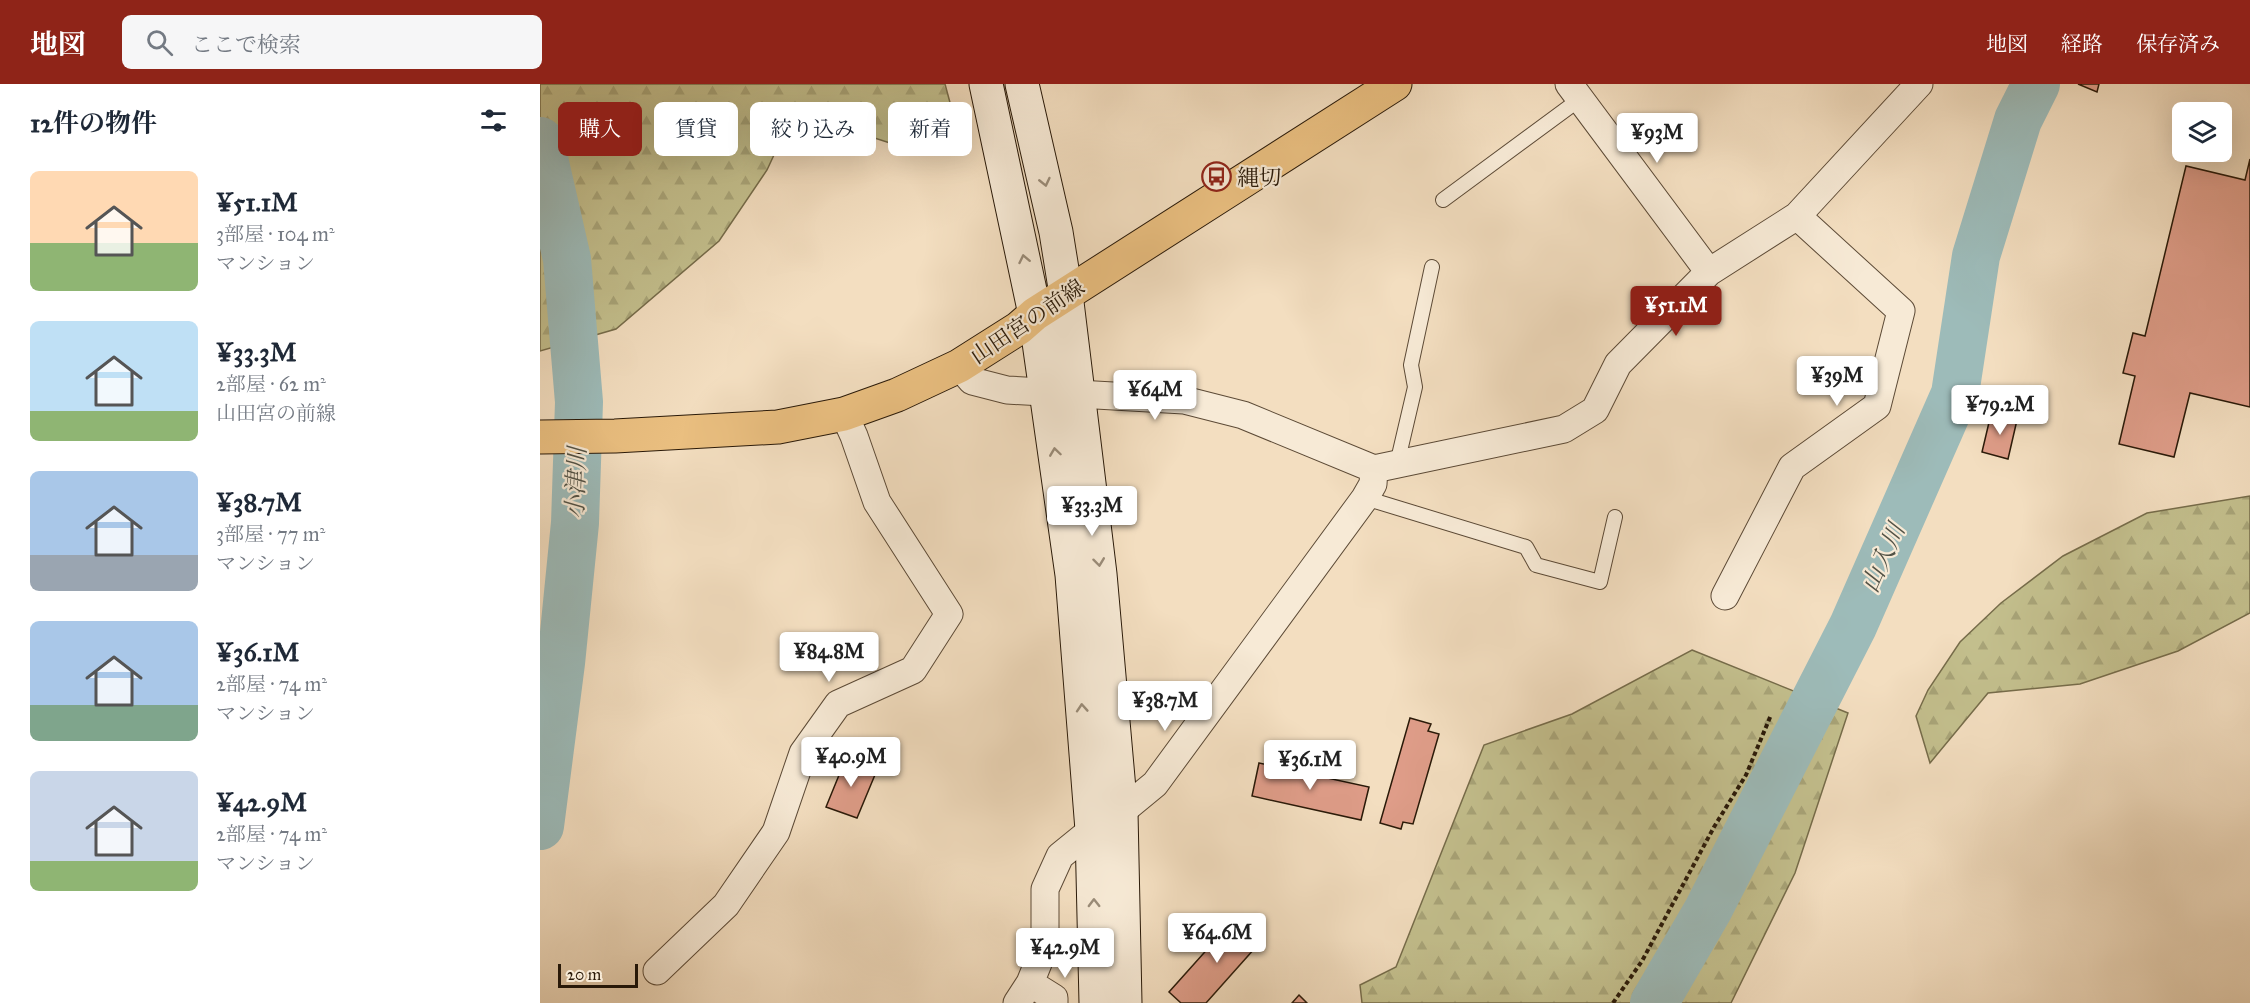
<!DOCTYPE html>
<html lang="ja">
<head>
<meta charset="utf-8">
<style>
  :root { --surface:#fff; --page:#f6f6f7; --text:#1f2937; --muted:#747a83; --accent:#8f2418 }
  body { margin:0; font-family:"IM FELL Great Primer","Noto Serif JP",serif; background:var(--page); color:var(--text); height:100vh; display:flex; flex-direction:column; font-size:22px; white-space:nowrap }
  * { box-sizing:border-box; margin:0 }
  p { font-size:20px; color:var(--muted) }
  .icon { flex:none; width:33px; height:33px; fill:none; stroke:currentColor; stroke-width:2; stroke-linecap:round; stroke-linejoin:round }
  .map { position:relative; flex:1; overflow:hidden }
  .details { display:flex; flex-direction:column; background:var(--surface); width:540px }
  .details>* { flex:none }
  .top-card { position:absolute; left:18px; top:18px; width:570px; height:54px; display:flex; gap:12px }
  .buttons { position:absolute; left:1632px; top:18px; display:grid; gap:12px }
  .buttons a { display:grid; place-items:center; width:60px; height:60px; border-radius:9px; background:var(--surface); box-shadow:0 6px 24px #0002; font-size:30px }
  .scale { position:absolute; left:18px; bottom:15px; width:80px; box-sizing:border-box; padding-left:6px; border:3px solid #291908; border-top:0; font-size:16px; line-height:21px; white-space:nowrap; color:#291908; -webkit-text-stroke:4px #f7ead6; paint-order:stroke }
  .price { position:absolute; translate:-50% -51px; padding:0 14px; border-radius:6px; background:#fff; color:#222; font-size:20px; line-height:39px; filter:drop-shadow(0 2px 3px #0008) }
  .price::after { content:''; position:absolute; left:50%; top:36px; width:18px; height:14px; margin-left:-9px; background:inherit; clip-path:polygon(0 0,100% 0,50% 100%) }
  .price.current { background:var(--accent); color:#fff }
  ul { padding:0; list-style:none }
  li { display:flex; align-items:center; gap:18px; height:150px; padding:0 30px }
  li span { display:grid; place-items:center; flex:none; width:168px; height:120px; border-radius:9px; color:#555 }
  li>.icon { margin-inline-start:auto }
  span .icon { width:72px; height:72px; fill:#fffc; stroke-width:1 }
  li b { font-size:26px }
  h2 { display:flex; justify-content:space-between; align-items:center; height:72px; padding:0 30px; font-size:26px }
  .pill { padding:0 21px; border-radius:9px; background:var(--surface); box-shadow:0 6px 24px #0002; font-size:21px; line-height:54px }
  .pill.current { background:var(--accent); color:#fff }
  header { display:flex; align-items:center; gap:36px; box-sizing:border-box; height:84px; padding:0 30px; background:var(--accent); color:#fff }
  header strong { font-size:28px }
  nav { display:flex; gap:33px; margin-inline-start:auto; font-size:21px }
  .search { width:420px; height:54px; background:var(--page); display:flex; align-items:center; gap:15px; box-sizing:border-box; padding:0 21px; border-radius:9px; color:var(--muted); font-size:22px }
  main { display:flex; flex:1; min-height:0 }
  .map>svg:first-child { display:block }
  .forest { fill:url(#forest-firs); stroke:#766c4a; stroke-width:1.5 }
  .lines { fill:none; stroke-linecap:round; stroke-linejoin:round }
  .river { stroke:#9dbbb9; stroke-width:48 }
  .building { fill:#df9d89; stroke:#291908; stroke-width:1.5 }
  .lane-casing { stroke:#5c4a36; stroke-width:16 }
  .street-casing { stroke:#5c4a36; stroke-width:29 }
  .secondary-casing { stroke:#291908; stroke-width:35 }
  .primary-casing { stroke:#291908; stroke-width:35 }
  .path { stroke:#291908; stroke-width:4; stroke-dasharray:4.5 3; stroke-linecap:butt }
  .lane { stroke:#f7ead6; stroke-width:14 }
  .street { stroke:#f7ead6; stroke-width:27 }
  .secondary { stroke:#f7ead6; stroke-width:33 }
  .primary { stroke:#eabf80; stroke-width:33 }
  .oneway { stroke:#9a8c79 }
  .labels { text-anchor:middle; stroke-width:4.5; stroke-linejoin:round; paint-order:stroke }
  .poi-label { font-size:22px; fill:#291908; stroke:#f7ead6; text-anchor:start }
  .street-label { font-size:22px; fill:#291908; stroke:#f7ead6 }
  .water-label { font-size:24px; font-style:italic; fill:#525246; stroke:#f7ead6 }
</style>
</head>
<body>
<header>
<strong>地図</strong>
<div class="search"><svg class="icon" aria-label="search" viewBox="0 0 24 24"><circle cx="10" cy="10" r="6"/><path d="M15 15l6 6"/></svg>ここで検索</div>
<nav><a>地図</a><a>経路</a><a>保存済み</a></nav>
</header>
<main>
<section class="details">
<h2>12件の物件<svg class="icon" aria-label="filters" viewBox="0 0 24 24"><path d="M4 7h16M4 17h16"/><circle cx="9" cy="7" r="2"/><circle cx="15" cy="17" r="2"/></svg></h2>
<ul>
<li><span style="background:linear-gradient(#ffd9b3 60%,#8fb573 0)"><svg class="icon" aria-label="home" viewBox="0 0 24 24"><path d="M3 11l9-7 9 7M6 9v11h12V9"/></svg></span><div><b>¥51.1M</b><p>3部屋 · 104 m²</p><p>マンション</p></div></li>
<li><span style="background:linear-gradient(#bfe0f5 75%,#8fb573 0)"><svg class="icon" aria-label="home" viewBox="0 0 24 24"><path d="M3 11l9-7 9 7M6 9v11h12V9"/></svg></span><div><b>¥33.3M</b><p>2部屋 · 62 m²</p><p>山田宮の前線</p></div></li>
<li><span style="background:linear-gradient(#a9c7e8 70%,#9aa5b1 0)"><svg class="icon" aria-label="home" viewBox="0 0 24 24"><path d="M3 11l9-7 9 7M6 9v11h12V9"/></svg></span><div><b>¥38.7M</b><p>3部屋 · 77 m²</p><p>マンション</p></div></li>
<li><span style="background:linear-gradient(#a9c7e8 70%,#7fa58c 0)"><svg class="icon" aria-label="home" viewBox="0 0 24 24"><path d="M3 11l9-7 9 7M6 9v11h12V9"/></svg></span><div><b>¥36.1M</b><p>2部屋 · 74 m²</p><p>マンション</p></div></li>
<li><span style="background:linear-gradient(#c9d6e8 75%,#8fb573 0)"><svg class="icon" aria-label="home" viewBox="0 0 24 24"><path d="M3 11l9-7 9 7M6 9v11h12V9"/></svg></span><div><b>¥42.9M</b><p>2部屋 · 74 m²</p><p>マンション</p></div></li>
</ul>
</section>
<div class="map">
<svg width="1710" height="919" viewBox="0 0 1710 919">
  <defs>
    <pattern id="forest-firs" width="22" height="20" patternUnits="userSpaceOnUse" patternTransform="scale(1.5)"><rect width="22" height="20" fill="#c3bf8d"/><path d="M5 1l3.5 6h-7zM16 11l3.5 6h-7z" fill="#a8a478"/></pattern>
  </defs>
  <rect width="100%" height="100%" fill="#f3dec0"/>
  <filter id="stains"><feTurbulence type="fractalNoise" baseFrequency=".00333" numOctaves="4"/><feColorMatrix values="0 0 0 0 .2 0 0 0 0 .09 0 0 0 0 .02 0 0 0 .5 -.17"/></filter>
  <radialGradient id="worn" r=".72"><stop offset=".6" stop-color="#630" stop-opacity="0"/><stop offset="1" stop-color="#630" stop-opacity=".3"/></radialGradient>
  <path class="forest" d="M0,0H405L419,52L387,71L254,28L227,86L179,157L76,245L0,267Z
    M1710,412V529L1638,567L1540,600L1448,609L1390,679L1376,632L1388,606L1420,558L1461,519L1523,472L1607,429Z
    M1152,566L1308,629L1255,789L1191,919H822L820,901L856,883L944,661L1032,630Z"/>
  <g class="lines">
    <path class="river" d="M0,57L27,175L39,318L35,439L21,579L0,742
      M1114,919L1168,826L1313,542L1415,310L1436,172L1478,36L1496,0"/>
  </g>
  <path class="building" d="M1538,0H1559L1557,8Z
    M1710,75V323L1650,309L1634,373L1579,360L1595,292L1583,289L1593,249L1605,252L1646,82L1705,96Z
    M1451,330L1477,336L1468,375L1442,368Z
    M870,634L891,640L888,647L899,650L873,740L863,738L861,745L840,739Z
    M306,674L337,686L317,734L286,723Z
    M719,679L829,703L821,736L712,712Z
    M697,832L723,855L666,919H641L629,908Z
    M759,911L767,919H752Z"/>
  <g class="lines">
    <defs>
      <path id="lane" d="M903,116L1040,15
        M857,380L875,303L871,281L892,183
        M825,414L986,463L996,481L1060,498L1075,433"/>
      <path id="street" d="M1029,0L1169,188
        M419,282L432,297L467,306L644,316L703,331L834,385L1024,345L1055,326L1078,280L1169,188L1257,132L1379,0
        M1185,512L1252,383L1337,322L1361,227L1257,132
        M117,887L186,821L236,748L263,669L298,620L373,586L409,530L337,418L314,352L304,330
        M490,899L514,914V919
        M477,919L490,899L505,862V805L520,772L552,746L581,728L615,700L825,414L833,400L834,385"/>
      <path id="secondary" d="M446,0L495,230L532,491L552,746L556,919
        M482,0L516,148L526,210L560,490L581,728L585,919"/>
      <path id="primary" d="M1,353L75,352L238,343L304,330L357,311L419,282L479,244L495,230L855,0"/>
    </defs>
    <use href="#lane" class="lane-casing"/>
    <use href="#street" class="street-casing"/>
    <use href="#secondary" class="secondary-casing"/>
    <use href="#primary" class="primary-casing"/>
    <path class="path" d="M1073,919L1102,877L1174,743L1206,691L1231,631"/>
    <use href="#lane" class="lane"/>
    <use href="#street" class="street"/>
    <use href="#secondary" class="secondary"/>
    <use href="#primary" class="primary"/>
  </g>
  <defs><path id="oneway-chevron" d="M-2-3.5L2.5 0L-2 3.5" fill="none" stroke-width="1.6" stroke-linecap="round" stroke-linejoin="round" transform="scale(1.5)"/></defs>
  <g class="oneway">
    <use href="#oneway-chevron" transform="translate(505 98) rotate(77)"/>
    <use href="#oneway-chevron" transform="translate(484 175) rotate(-102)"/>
    <use href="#oneway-chevron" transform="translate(515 368) rotate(-98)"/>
    <use href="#oneway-chevron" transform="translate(559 478) rotate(83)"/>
    <use href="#oneway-chevron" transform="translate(542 624) rotate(-94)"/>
    <use href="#oneway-chevron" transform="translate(554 819) rotate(-91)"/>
  </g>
  <defs>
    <symbol id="bus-ring" viewBox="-11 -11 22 22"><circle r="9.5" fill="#f7ead6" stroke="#8f2418" stroke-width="1.5"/><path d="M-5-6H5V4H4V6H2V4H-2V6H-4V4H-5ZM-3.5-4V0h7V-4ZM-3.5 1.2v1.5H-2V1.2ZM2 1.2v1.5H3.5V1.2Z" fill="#8f2418"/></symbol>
  </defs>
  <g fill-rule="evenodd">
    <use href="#bus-ring" x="660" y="76" width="33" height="33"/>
  </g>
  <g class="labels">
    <g class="poi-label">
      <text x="697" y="101">縄切</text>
    </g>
    <g class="street-label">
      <text transform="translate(487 237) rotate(-34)" y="8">山田宮の前線</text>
    </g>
    <g class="water-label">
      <text transform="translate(36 399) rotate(-88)" y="8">小津川</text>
      <text transform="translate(1343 474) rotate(-66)" y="8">山入川</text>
    </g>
  </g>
  <rect width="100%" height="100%" filter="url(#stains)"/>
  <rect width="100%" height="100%" fill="url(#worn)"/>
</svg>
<div class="buttons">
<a><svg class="icon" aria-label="layers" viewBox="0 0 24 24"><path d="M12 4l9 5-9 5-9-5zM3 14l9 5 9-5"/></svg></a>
</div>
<div class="scale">20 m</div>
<b class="price" style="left:1117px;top:80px">¥93M</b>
<b class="price current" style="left:1136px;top:253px">¥51.1M</b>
<b class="price" style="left:1297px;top:323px">¥39M</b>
<b class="price" style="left:615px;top:337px">¥64M</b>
<b class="price" style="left:1460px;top:352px">¥79.2M</b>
<b class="price" style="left:552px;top:453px">¥33.3M</b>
<b class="price" style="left:289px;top:599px">¥84.8M</b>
<b class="price" style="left:625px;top:648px">¥38.7M</b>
<b class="price" style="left:311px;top:704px">¥40.9M</b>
<b class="price" style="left:770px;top:707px">¥36.1M</b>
<b class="price" style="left:677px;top:880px">¥64.6M</b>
<b class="price" style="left:525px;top:895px">¥42.9M</b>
<div class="top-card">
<a class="pill current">購入</a>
<a class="pill">賃貸</a>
<a class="pill">絞り込み</a>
<a class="pill">新着</a>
</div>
</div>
</main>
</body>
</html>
